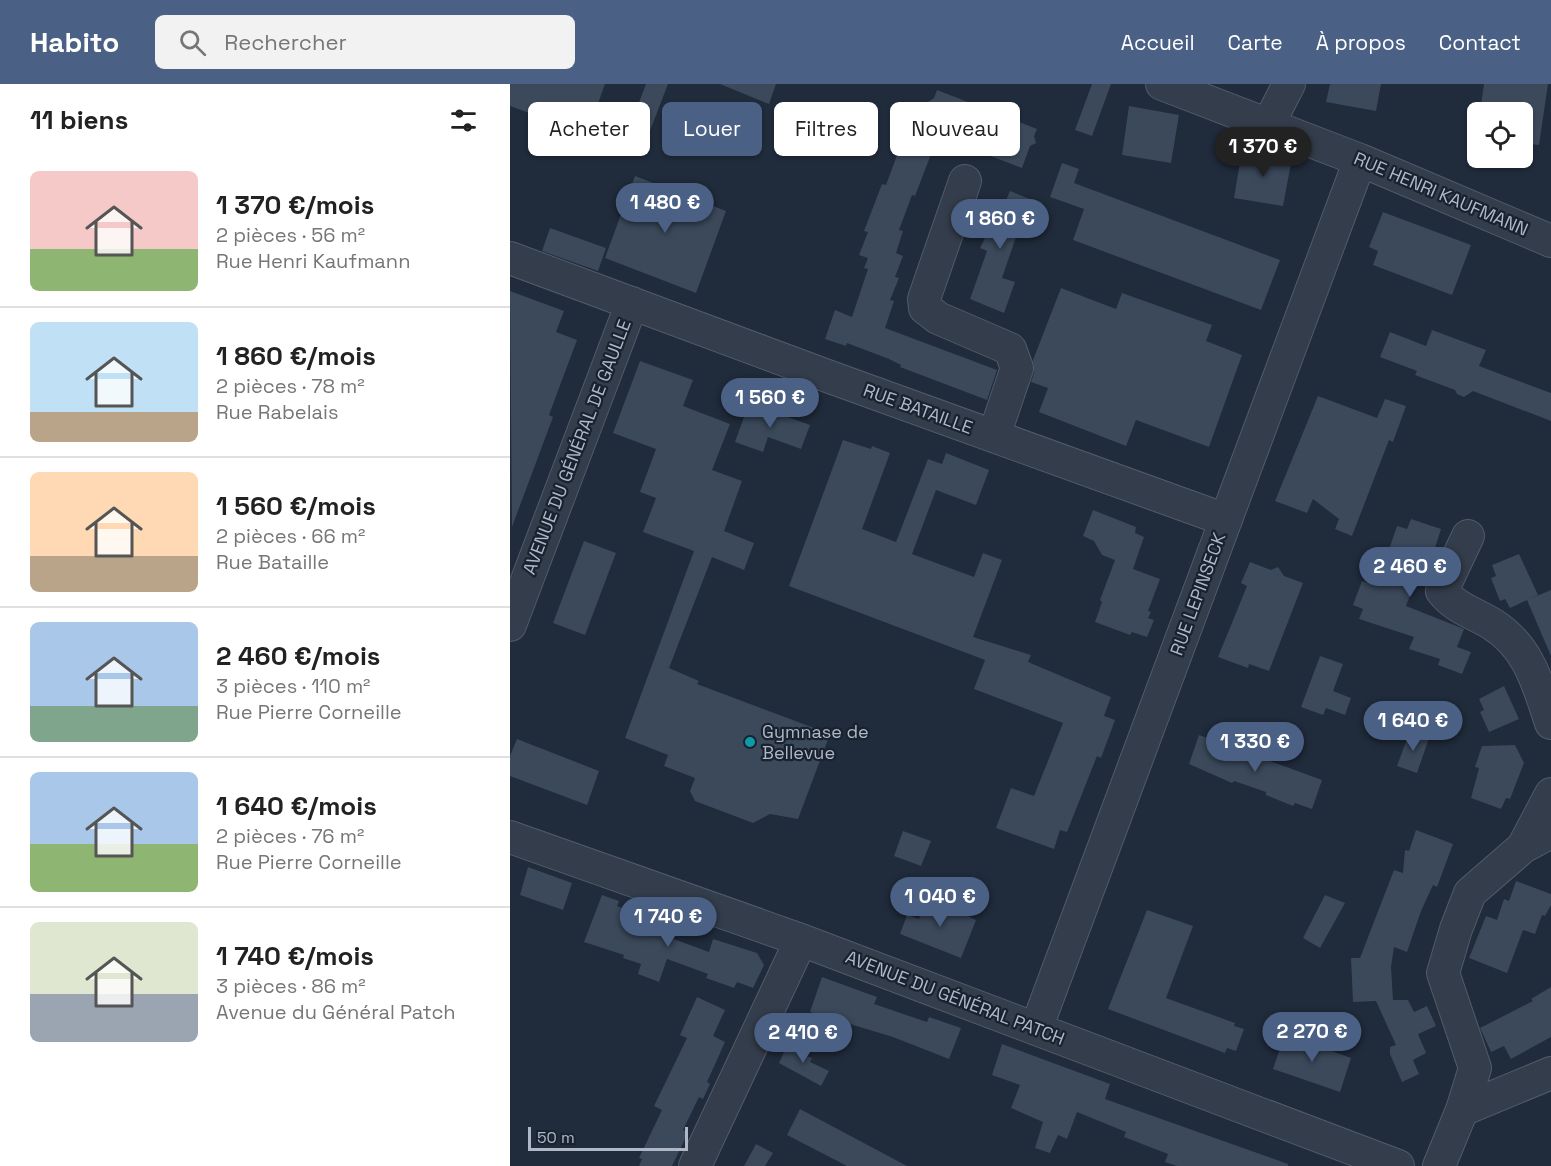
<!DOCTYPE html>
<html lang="fr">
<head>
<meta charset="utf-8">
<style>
  :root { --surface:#fff; --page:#f2f2f2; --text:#222; --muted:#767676; --line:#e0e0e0; --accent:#4a6185 }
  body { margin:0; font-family:"Space Grotesk",sans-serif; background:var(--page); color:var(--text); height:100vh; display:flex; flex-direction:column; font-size:22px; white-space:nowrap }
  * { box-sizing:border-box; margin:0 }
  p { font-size:20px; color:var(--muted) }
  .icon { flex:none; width:33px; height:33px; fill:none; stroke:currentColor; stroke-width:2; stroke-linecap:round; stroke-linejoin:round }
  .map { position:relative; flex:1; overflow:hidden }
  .sheet { display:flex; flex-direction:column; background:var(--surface); width:510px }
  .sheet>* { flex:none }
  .top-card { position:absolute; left:18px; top:18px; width:570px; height:54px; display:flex; gap:12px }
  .controls { position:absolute; left:957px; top:18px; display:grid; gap:12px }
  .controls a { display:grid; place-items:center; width:66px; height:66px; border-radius:9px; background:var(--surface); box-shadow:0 2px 4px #0004; font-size:30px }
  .scale { position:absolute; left:18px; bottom:15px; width:160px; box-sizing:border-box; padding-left:6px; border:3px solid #aeb8c7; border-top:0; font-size:16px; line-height:21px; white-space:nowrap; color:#aeb8c7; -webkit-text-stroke:4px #19222f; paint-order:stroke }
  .price { position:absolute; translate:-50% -51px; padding:0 14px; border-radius:21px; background:var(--accent); color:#fff; font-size:20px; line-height:39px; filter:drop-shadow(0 2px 3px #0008) }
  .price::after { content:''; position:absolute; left:50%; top:36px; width:18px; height:14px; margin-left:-9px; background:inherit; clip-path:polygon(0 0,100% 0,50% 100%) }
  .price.active { background:#222; color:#fff }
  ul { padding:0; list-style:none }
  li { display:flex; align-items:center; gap:18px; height:150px; padding:0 30px }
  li+li { border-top:2px solid var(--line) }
  li span { display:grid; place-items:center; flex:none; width:168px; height:120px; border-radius:9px; color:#555 }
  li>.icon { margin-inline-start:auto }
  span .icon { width:72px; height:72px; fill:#fffc; stroke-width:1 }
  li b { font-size:26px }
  h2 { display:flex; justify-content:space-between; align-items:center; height:72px; padding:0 30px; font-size:26px }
  .pill { padding:0 21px; border-radius:9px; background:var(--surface); box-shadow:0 2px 4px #0004; font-size:21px; line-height:54px }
  .pill.active { background:var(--accent); color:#fff }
  header { display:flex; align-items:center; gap:36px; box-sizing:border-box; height:84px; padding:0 30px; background:var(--accent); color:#fff }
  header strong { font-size:28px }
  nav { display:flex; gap:33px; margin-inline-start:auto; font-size:21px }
  .search { width:420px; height:54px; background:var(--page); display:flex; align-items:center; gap:15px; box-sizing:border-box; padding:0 21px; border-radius:9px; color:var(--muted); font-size:22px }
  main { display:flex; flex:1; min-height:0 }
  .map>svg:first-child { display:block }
  .building { fill:#3b495b }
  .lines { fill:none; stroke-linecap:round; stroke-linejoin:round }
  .minor-casing { stroke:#515b69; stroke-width:34 }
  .minor { stroke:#343d4b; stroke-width:32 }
  .culture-dot { fill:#0f9aa8; stroke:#19222f; stroke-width:2 }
  .labels { text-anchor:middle; stroke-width:4.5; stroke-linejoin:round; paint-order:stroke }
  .street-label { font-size:18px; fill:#aeb8c7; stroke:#19222f }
  .poi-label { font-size:18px; fill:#aeb8c7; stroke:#19222f; text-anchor:start }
</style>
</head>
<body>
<header>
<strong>Habito</strong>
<div class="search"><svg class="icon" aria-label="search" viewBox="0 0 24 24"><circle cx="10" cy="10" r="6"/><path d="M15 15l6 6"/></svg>Rechercher</div>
<nav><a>Accueil</a><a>Carte</a><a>À propos</a><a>Contact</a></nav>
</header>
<main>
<section class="sheet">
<h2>11 biens<svg class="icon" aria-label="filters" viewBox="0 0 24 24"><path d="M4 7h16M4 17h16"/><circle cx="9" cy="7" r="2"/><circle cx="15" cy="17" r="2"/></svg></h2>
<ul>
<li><span style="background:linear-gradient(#f6c9c9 65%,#8fb573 0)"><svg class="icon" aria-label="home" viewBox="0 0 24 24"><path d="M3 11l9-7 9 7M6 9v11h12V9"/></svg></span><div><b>1 370 €/mois</b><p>2 pièces · 56 m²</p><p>Rue Henri Kaufmann</p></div></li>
<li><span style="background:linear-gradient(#bfe0f5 75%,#b9a48a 0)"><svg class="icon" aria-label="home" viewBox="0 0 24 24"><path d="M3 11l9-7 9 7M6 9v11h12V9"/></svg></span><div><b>1 860 €/mois</b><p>2 pièces · 78 m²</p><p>Rue Rabelais</p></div></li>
<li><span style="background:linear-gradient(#ffd9b3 70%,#b9a48a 0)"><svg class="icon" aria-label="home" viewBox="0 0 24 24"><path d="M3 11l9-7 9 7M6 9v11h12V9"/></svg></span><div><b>1 560 €/mois</b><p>2 pièces · 66 m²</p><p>Rue Bataille</p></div></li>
<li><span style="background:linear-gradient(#a9c7e8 70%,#7fa58c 0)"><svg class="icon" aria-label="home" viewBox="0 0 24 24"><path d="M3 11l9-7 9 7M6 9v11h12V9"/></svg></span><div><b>2 460 €/mois</b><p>3 pièces · 110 m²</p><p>Rue Pierre Corneille</p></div></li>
<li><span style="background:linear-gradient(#a9c7e8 60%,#8fb573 0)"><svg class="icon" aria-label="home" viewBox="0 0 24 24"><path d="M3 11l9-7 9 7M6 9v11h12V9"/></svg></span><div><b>1 640 €/mois</b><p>2 pièces · 76 m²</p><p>Rue Pierre Corneille</p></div></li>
<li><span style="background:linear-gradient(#dfe7d0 60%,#9aa5b1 0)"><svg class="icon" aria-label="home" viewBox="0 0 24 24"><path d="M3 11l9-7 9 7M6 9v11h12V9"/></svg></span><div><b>1 740 €/mois</b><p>3 pièces · 86 m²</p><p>Avenue du Général Patch</p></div></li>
</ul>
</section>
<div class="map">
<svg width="1041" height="1082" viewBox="0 0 1041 1082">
  <rect width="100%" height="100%" fill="#202b3b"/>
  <path class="building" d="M0,0H95L77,50L0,22Z
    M136,0H158L131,70L112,63Z
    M210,0H266L259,20Z
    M582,0H601L582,52L565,46Z
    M820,0H871L866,27L816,18Z
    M974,0H1038L1029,61L1012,59V28H970Z
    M427,6L527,45L524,52L526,59L520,62L512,84L428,52L405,112L402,111L389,146L393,147L386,169L393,172L385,193L389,194L380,216L384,217L375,244L487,286L477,316L390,283L391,281L379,275L337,259L336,262L315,255L325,226L342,233L358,185L354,184L358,174L349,171L358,148L354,147L372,100L376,101L389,66L403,71L420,24L418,18L424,14Z
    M619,22L669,31L661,79L612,71Z
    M732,66L782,74L773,122L724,114Z
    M552,79L569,85L564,99L770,176L751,226L563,156L574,125L540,113Z
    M125,92L216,127L186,209L95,174Z
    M500,107L527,118L515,153L507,150L492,194L505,198L494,229L460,215L477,167L470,164L475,154L457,145L461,133L485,142Z
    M873,128L961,161L942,211L863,181L868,167L859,163Z
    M40,144L96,164L88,187L32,167Z
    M551,204L606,225L612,209L702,241L696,257L732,271L699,363L626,336L616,362L529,328L538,304L521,298L524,289L523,276Z
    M0,207L54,227L46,248L67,256L39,331L43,333L2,443Z
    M922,246L976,266L969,282L1041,309V337L963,307L954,313L947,310L945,306L905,291L907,287L870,273L880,248L916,262Z
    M130,277L183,296L173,322L220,340L202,386L232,397L214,447L244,459L234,486L202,473L159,584L189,597L187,600L320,650L288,735L260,730L243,739L185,717L180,707L185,694L154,682L158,671L115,654L184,467L133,448L146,414L130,408L146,365L103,349Z
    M808,312L867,334L875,315L896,322L883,358L879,356L842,452L825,445L829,435L803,415L797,429L765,417Z
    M239,319L300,341L291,365L258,353L253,368L225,358Z
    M333,356L361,365L362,362L380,369L352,445L386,458L418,375L432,380L436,369L479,386L466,421L426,406L402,470L464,493L473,469L492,476L463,553L521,571L518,578L601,613L594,632L605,636L591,674L587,672L557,748L550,746L544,765L486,744L501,704L524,712L553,639L464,605L475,576L279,502Z
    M583,426L626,443L625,449L634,453L623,485L650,495L638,527L641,528L638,534L644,536L637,553L622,548L620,551L585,538L592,518L590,516L605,476L592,471L584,457L573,452Z
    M901,435L931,445L924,467L917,465L896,522L954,545L947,563L961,568L952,590L928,581L930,575L899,565L904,553L849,535L853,525L843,521L852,497L859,499L867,475L875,477L887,442L897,445Z
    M74,457L106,469L75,551L43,539Z
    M1009,470L1028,511L1000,524L995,515L990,517L981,494L986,492L982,481Z
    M740,478L761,486L768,483L774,492L793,499L759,587L739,580L738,584L708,573L737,502L731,499Z
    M1041,506V572L1017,516Z
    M810,572L833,580L823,607L841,614L835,631L816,624L813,631L791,623Z
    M994,602L1009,635L979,648L970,628L974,626L969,615Z
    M900,647L919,654L907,689L887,682Z
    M689,651L812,696L802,725L785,719L783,722L756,711V708L724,697L722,699L679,680Z
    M7,655L89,687L77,721L0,692V672Z
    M1005,661L1014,679L1000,715L996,714L991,725L961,714L969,684L965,683L972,662Z
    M906,746L943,760L927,803L923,801L911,827L897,868L884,863L881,883L883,916H898L904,928L917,922L926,942L908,950L916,969L903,976L909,990L892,998L880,970V963L886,961L866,917L843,918L841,874H850L884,786L893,789L895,766L899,767Z
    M393,747L421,757L411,782L384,772Z
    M18,783L62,799L53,826L10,811Z
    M1006,797L1041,810V821L1035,832L1032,831L1025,850L1013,846L997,889L959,874L976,832L987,836L994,815L999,817Z
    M92,811L109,817L107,822L146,837L142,847L199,868L203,855L247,869L254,881L243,904L227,898L224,904L196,894L198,890L157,875L149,898L128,890L131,880L113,874L114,871L74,858Z
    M815,811L835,819L810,864L793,854Z
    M417,813L466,836L451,874L390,850L397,831L409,835Z
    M637,826L683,842L656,914L725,939L724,942L734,945L726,967L717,964L715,969L598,925Z
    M312,893L367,913L364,920L417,938L419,933L451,944L439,975L383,953L300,928Z
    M1041,903V953L1001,975L994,962L981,968L970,944L1023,917L1021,915Z
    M187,913L215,926L203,952L215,958L197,998L200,1000L193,1015L189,1013L173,1046L178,1049L162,1082H129L132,1075L129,1074L152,1026L144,1022L177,954L170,951Z
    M775,950L841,974L830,1008L763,985Z
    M279,957L300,968L297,972L302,974L300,978L319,987L311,1002L269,979Z
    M492,960L600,1000L595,1015L778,1080V1082H667L655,1078L658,1070L614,1053L616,1048L567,1028L557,1055L548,1051L540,1069L525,1064L533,1038L501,1024L510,1001L482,991Z
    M290,1025L397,1082H337L277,1051Z
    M246,1060L263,1069L255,1082H234Z"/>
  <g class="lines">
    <defs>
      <path id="minor" d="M652,0L850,76L1041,157
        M758,41L779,0
        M455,97L414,215L415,224L428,234L500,265L507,284L484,352
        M0,174L320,293L716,436
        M958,452L932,507C945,524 964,529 982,540C1019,563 1028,600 1041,639
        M0,541L122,219
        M0,753L291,856L888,1082
        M1013,763L1041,710
        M526,945L850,76
        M952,1026L965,984L933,889L946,845L960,809L1013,763L1041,748
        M185,1082L291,856
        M929,1082L952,1026L1041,989"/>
    </defs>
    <use href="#minor" class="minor-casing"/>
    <use href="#minor" class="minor"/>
  </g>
  <circle class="culture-dot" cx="240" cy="658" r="6"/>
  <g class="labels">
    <g class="street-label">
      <text transform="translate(931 110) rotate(23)" y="6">RUE HENRI KAUFMANN</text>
      <text transform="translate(408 325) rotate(20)" y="6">RUE BATAILLE</text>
      <text transform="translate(67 363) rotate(-69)" y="6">AVENUE DU GÉNÉRAL DE GAULLE</text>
      <text transform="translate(688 510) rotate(-70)" y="6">RUE LEPINSECK</text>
      <text transform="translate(445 914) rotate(21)" y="6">AVENUE DU GÉNÉRAL PATCH</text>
    </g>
    <g class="poi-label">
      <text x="252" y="654">Gymnase de<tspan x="252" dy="21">Bellevue</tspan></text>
    </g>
  </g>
</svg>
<div class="controls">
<a><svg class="icon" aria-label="locate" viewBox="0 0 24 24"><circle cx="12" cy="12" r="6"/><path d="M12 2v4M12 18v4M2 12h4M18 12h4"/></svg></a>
</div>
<div class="scale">50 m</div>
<b class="price active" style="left:753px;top:94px">1 370 €</b>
<b class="price" style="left:155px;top:150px">1 480 €</b>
<b class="price" style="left:490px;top:166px">1 860 €</b>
<b class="price" style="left:260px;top:345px">1 560 €</b>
<b class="price" style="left:900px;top:514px">2 460 €</b>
<b class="price" style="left:903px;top:668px">1 640 €</b>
<b class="price" style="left:745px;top:689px">1 330 €</b>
<b class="price" style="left:430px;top:844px">1 040 €</b>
<b class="price" style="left:158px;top:864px">1 740 €</b>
<b class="price" style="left:802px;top:979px">2 270 €</b>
<b class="price" style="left:293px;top:980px">2 410 €</b>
<div class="top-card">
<a class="pill">Acheter</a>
<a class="pill active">Louer</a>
<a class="pill">Filtres</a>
<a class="pill">Nouveau</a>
</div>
</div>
</main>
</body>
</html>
